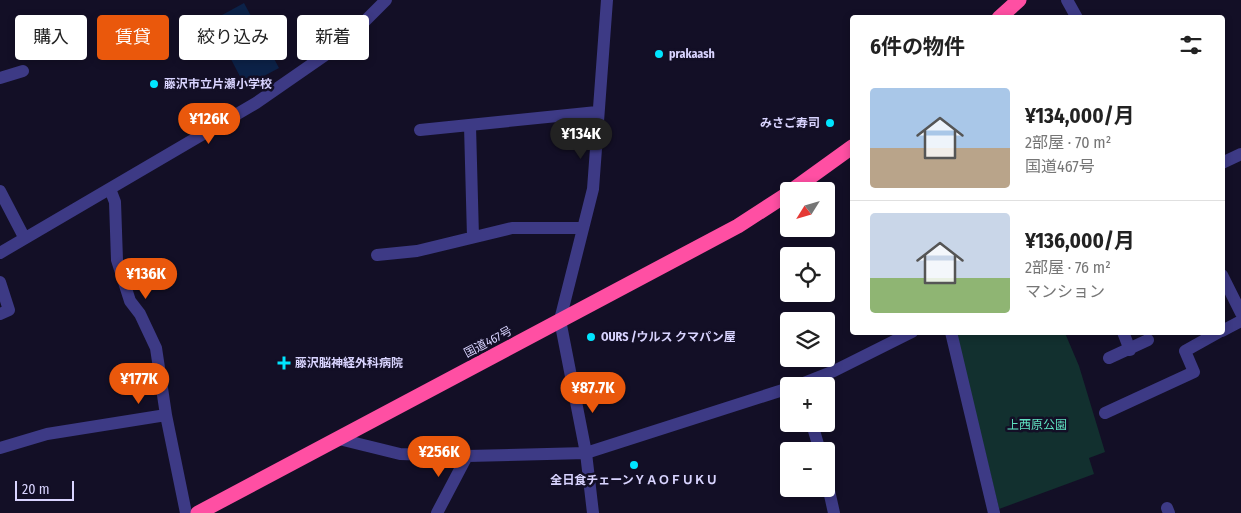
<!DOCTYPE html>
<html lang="ja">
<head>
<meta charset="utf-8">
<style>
  :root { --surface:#fff; --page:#f2f2f2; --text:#222; --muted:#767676; --line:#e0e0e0; --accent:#ea580c }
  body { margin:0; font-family:"Fira Sans Condensed","Noto Sans JP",sans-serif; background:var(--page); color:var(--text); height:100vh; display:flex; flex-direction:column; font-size:19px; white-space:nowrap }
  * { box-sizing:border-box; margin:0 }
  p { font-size:16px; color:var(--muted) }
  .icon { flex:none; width:28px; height:28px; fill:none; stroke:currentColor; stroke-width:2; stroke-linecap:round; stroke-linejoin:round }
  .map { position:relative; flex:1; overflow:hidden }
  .drawer { position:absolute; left:850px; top:15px; width:375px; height:320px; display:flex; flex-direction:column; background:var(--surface); border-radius:5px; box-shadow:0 2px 8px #0003 }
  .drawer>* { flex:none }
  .hud { position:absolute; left:15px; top:15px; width:475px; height:45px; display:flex; gap:10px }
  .needle { width:32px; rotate:233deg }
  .fabs { position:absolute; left:780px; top:182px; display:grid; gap:10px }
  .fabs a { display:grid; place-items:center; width:55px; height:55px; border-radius:5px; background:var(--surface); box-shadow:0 2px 8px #0003; font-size:25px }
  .scale { position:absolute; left:15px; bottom:12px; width:59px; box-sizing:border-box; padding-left:5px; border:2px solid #d9d4ff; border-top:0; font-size:14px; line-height:18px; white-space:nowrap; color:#d9d4ff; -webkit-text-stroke:4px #130f26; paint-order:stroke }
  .price { position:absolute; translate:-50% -42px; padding:0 11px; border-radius:18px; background:var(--accent); color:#fff; font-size:16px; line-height:32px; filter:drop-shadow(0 1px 2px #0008) }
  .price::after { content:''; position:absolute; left:50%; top:30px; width:15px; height:11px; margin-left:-8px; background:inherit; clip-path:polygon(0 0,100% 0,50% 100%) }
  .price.on { background:#222; color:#fff }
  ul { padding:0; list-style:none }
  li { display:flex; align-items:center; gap:15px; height:125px; padding:0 20px }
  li+li { border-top:1px solid var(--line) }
  li span { display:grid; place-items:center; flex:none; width:140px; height:100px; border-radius:5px; color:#555 }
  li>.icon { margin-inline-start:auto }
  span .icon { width:60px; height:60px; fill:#fffc; stroke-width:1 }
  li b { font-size:21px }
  h2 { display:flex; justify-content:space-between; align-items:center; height:60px; padding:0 20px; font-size:21px }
  .chip { padding:0 18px; border-radius:5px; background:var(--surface); box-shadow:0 2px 8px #0003; font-size:18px; line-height:45px }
  .chip.on { background:var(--accent); color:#fff }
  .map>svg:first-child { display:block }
  .green { fill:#12302f }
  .water { fill:#0c2248 }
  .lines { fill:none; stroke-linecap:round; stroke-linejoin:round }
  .minor { stroke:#3d3a85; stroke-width:12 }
  .highway { stroke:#ff4fa3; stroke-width:15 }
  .poi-dot { fill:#00e5ff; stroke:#130f26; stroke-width:2 }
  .labels { text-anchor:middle; stroke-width:5; stroke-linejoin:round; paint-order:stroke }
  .poi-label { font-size:12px; font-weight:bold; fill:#d9d4ff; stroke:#130f26; text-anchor:start }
  .street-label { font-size:12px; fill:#d9d4ff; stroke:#130f26 }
  .park-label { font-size:12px; fill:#5fe0c0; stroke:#130f26 }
</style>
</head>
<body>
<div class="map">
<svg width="1241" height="513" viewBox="0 0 1241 513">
  <rect width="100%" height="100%" fill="#130f26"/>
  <path class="green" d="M956,332L1065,333L1079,366L1105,452L1089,458L1094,474L999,509Z"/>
  <path class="water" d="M244,3L279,68L245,86L211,21Z"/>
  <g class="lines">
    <path class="minor" d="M1067,0L1077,18
      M0,78L23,71
      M470,126L473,237
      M420,130L597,112
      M1222,163L1241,154
      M110,189L115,202L117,260L130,301L140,314L156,348L166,415
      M0,191L24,237
      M0,253L256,103L344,42L386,0
      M377,255L417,251L512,228H582
      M1222,275L1241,313
      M0,282L9,310L0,314
      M1222,331L1241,321
      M951,332L994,513
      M1123,332L1130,350
      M1109,358L1148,340
      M796,386L834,371L912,332
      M1105,413L1194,372L1185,351L1219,332
      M812,424L820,451
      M339,439L400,454L467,456L586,453L789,388
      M0,448L47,434L166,415L186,513
      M826,477L834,513
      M1167,508L1169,513
      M437,513L467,456
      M593,513L586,453L560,320L593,189L607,0"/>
    <path class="highway" d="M999,18L1019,0
      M791,191L852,147
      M198,513L738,226L789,193"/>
  </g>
  <g class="poi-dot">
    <circle cx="659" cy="54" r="5"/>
    <circle cx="154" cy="84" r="5"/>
    <circle cx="830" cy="123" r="5"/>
    <circle cx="591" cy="337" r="5"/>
    <path d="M281.5 355.5h5v5h5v5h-5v5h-5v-5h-5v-5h5z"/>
    <circle cx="634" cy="465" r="5"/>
  </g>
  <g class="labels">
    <g class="poi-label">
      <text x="669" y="58">prakaash</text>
      <text x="164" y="88">藤沢市立片瀬小学校</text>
      <text x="820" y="127" text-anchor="end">みさご寿司</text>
      <text x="601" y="341">OURS /ウルス クマパン屋</text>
      <text x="295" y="367">藤沢脳神経外科病院</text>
      <text x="634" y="484" text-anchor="middle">全日食チェーンＹＡＯＦＵＫＵ</text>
    </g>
    <g class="street-label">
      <text transform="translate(488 342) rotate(-28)" y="4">国道467号</text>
    </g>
    <g class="park-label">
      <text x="1037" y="429">上西原公園</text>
    </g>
  </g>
</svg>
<div class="fabs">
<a><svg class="needle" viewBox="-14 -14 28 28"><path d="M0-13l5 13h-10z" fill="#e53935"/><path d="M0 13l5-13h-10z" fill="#767676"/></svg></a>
<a><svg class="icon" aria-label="locate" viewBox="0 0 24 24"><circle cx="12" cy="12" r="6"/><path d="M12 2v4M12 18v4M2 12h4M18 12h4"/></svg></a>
<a><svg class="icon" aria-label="layers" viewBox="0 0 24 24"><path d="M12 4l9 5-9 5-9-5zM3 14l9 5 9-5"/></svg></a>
<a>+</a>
<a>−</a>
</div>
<div class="scale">20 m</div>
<b class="price" style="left:209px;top:145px">¥126K</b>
<b class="price on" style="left:581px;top:160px">¥134K</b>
<b class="price" style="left:146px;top:300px">¥136K</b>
<b class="price" style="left:139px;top:405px">¥177K</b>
<b class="price" style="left:593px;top:414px">¥87.7K</b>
<b class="price" style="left:439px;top:478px">¥256K</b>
<div class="hud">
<a class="chip">購入</a>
<a class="chip on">賃貸</a>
<a class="chip">絞り込み</a>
<a class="chip">新着</a>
</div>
<section class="drawer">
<h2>6件の物件<svg class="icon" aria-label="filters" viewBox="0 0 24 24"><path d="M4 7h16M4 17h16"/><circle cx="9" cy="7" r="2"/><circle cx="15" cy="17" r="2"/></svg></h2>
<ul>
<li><span style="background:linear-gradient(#a9c7e8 60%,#b9a48a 0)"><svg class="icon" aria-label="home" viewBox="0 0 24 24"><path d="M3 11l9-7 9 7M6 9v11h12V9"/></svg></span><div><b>¥134,000/月</b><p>2部屋 · 70 m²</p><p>国道467号</p></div></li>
<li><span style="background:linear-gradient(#c9d6e8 65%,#8fb573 0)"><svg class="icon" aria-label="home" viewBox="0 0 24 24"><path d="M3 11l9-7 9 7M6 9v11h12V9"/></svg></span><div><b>¥136,000/月</b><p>2部屋 · 76 m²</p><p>マンション</p></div></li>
</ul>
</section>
</div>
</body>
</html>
